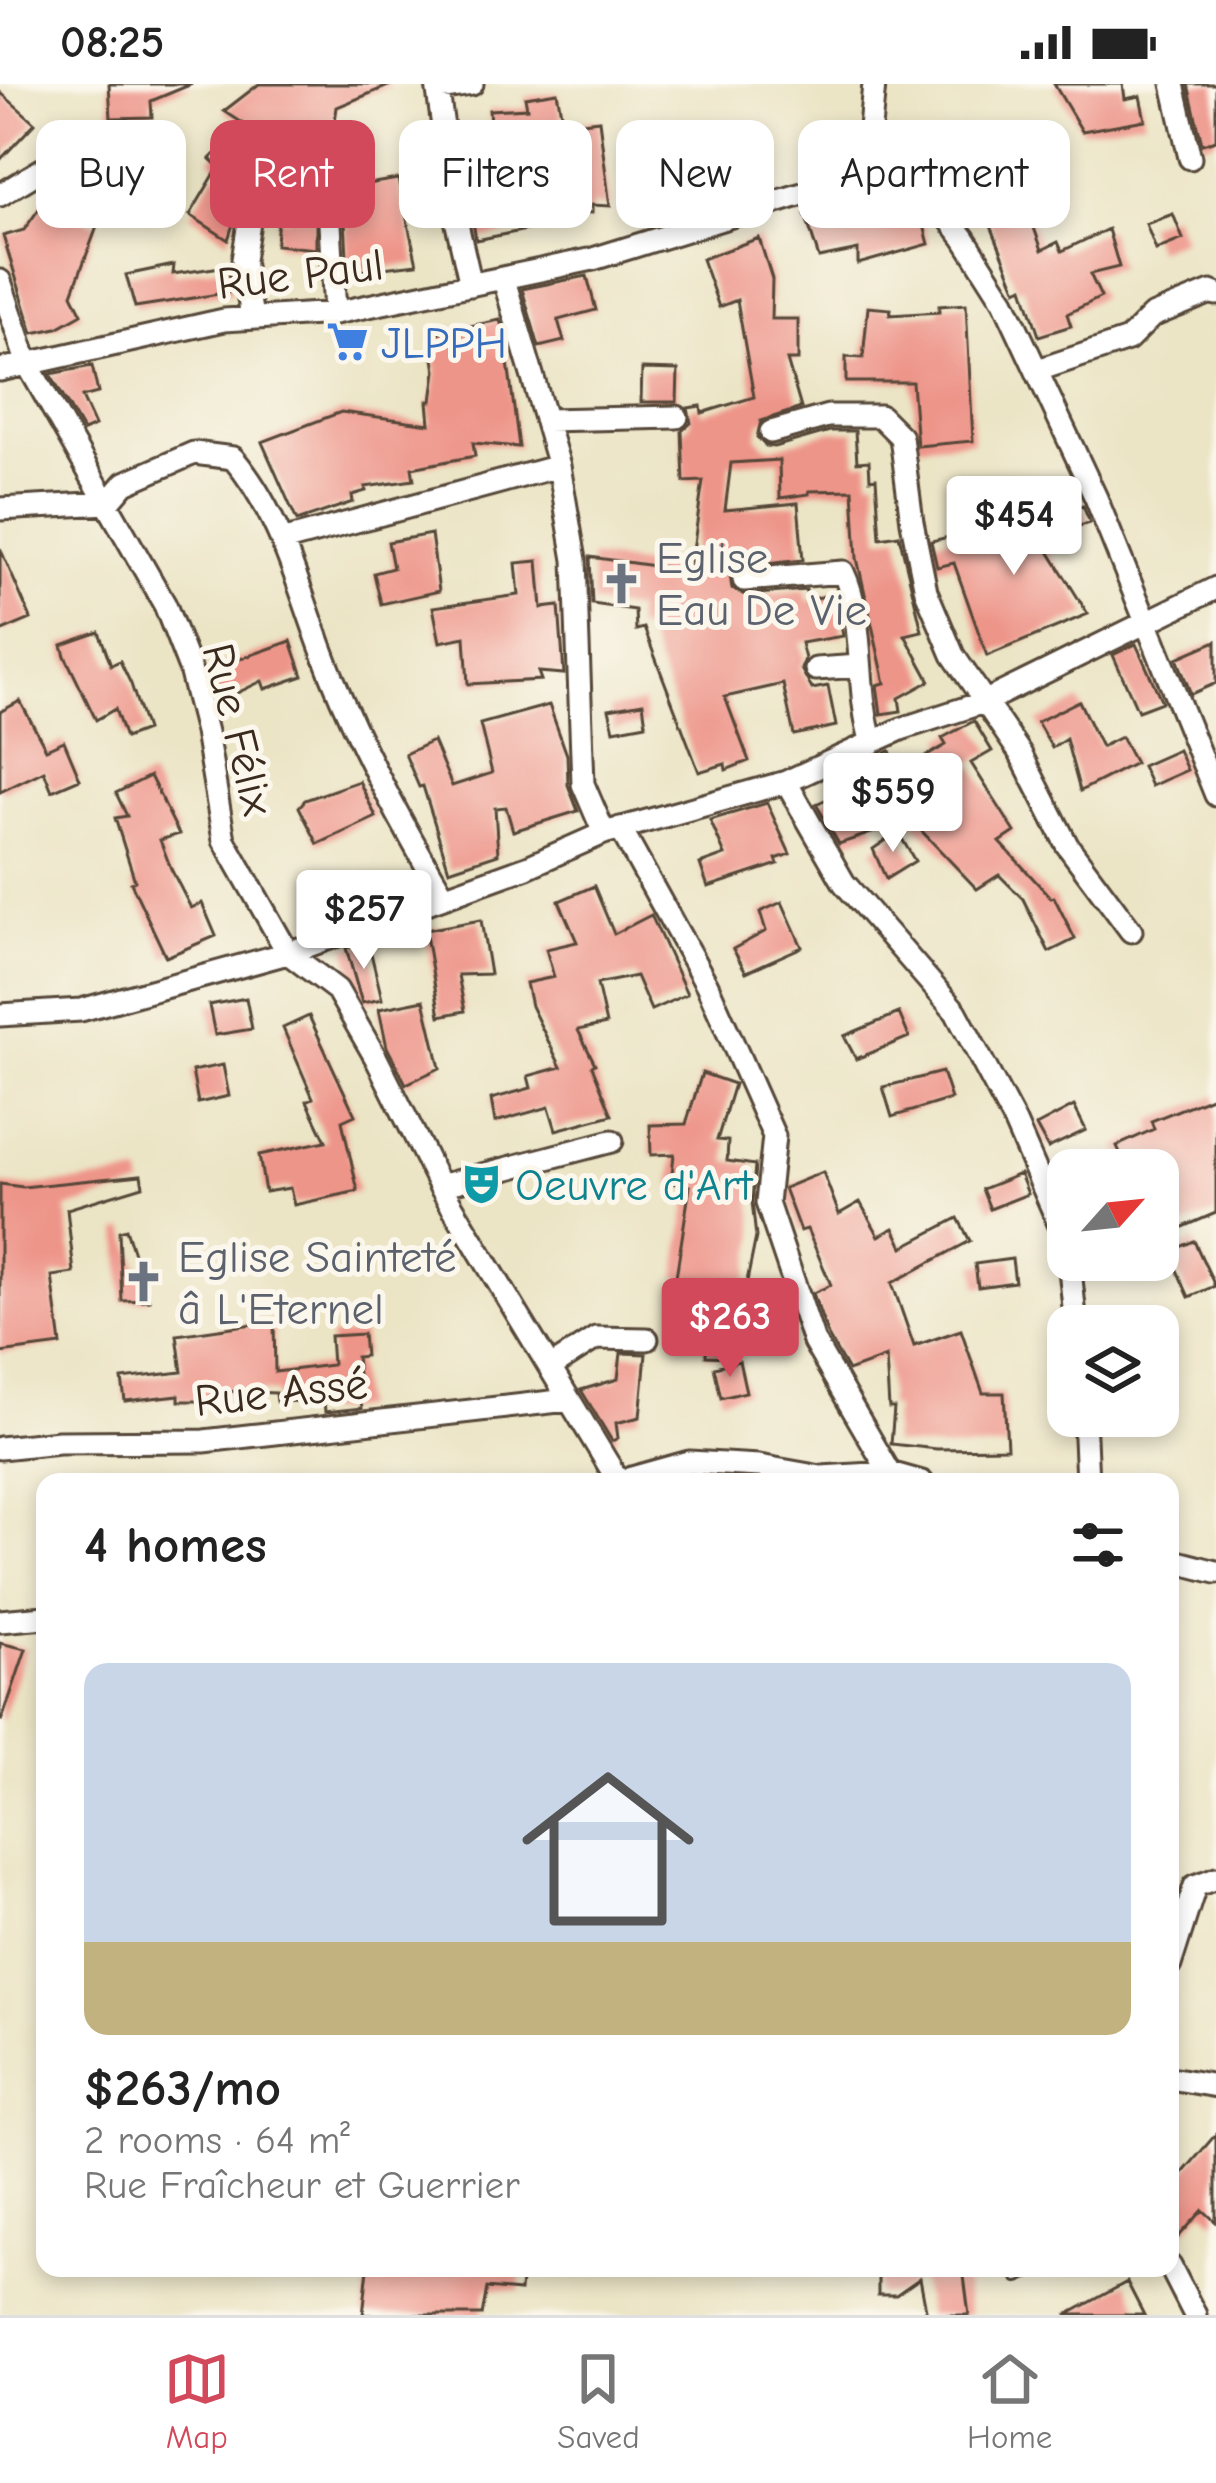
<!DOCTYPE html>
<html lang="en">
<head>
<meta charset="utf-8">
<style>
  :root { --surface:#fff; --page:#f6f6f6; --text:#222; --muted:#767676; --line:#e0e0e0; --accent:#d1495b }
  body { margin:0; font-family:"Comic Neue",sans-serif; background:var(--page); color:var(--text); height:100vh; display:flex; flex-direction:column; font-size:45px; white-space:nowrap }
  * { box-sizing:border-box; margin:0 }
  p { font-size:39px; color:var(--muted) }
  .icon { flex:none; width:66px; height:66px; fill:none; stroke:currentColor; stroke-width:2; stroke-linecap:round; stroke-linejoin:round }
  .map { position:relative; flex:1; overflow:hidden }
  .sheet { position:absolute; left:36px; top:1389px; width:1143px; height:804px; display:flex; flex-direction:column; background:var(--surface); border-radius:24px; box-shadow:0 6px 18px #0003 }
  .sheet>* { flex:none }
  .top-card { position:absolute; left:36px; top:36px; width:1146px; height:108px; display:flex; gap:24px }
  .needle { width:78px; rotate:63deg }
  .tools { position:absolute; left:1047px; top:1065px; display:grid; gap:24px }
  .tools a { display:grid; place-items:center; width:132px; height:132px; border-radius:24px; background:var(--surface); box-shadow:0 6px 18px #0003; font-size:60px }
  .price { position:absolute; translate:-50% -102px; padding:0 27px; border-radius:12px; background:#fff; color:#222; font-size:39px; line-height:78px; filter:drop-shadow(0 3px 6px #0008) }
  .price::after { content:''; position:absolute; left:50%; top:72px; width:36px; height:27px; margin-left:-18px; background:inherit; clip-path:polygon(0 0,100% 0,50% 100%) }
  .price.current { background:var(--accent); color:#fff }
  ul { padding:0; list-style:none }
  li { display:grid; align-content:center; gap:24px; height:636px; padding:0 48px }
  li span { display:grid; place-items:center; height:372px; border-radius:24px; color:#555 }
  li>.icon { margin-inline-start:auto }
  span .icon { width:216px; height:216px; fill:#fffc; stroke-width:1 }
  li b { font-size:51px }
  h2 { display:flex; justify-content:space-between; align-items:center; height:144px; padding:0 48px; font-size:51px }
  .tag { padding:0 42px; border-radius:24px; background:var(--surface); box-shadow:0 6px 18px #0003; font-size:42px; line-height:108px }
  .tag.current { background:var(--accent); color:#fff }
  .status { display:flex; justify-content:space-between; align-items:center; height:84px; padding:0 60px; background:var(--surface); direction:ltr }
  .status svg { height:33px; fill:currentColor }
  .menu { display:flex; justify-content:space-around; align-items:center; height:168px; border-top:3px solid var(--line); background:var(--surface); font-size:33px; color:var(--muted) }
  .menu a { display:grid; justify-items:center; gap:6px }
  .menu .current { color:var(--accent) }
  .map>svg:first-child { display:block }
  .building { fill:#ee958a }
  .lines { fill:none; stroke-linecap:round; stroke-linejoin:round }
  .lane-casing { stroke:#554637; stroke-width:16 }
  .street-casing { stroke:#554637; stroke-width:27 }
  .lane { stroke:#fff; stroke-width:10 }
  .street { stroke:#fff; stroke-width:21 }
  .labels { text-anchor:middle; stroke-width:10; stroke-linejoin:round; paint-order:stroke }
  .street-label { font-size:45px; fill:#3b2a1e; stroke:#fbf7ec }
  .shop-label { font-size:45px; fill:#366cbe; stroke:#fbf7ec; text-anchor:start }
  .worship-label { font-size:45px; fill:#5b616d; stroke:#fbf7ec; text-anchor:start }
  .culture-label { font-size:45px; fill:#0d838f; stroke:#fbf7ec; text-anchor:start }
</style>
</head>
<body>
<div class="status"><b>08:25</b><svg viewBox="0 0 49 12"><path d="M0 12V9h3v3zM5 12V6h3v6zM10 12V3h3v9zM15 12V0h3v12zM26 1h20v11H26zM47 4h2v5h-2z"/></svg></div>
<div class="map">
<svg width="1216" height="2231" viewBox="0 0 1216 2231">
  <rect width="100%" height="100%" fill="#fbf7ec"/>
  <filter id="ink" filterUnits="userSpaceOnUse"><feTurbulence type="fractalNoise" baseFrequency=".00833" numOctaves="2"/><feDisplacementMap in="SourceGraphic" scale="24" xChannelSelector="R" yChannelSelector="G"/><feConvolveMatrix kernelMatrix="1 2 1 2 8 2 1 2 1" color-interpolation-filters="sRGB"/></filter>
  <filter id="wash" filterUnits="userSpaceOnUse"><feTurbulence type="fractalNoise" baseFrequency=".004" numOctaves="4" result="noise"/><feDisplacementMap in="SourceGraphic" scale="48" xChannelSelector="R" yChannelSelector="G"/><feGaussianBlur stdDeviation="2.7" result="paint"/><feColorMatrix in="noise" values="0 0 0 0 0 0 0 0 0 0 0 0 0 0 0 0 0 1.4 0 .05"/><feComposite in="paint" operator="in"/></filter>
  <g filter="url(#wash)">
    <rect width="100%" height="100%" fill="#ebe4c5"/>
    <g id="blocks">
      <path class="building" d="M109,0H192L151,17L152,33L111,34Z
        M259,0H393L337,23L328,86L362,101L398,95L417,180L348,188L345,138L338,127L330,125L316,134V165L276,161L278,131L286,136L305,92L312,60L270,48L268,56L263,53L226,90L210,75L244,40L224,27Z
        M1054,0H1123L1125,15L1140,12L1145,36L1082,47Z
        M1188,0H1216V56L1202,60Z
        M0,8L35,39L0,76Z
        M557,8L566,56L492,63L489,26L527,24L525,13Z
        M599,36L610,122L592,121V129L570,128L573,39Z
        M486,61L494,132L536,115L546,142L476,156L461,64Z
        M1006,81L1020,105L1042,166L1058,158L1062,167L1108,145L1119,183L1090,190L1101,213L1067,230L1071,242L1039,252L1023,203L1017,206L987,132L972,139L966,133L970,116L982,110L975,95Z
        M215,89L255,115L238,124L228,156L190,131Z
        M53,105L77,122L70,131L98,140L72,210L82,230L57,244L33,249L3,152L24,146Z
        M896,107L900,136L921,130L929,160L858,180V166L819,174L805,130Z
        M1173,130L1183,155L1156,166L1146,140Z
        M759,154L772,195L771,235H798V276H787L801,324L761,337L757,353L766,362L774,363L830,347H855L857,378L869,377L870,395L876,394L880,454L899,451L922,547L905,551L930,597L899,614L901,627L881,630L877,601L885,599L857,474L853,406L809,407V410L780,414L779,376L731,379L725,426L798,419L803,476L737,483L730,491L732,505L745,511L806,506L807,517L835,509L843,552L801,559L805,575L801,585L812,605L828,602L836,642L794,651L783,600L725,613L749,677L726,686L725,680L699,688L644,544L636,546L635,526L592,520L590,473L690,487L703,397L684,398L682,347L691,339L688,324L701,322L702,329L754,313L737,216L719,223L702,175Z
        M174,181L173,190L228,182L232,208L135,223L126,191Z
        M587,192L596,226L558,236L564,257L539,263L522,205Z
        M966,220L973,357L917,362L912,298H846V273L863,274L868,223L891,225L890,231L939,228V222Z
        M500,236L510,270L507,271L519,363L473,359L475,372L412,384L414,396L365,403L366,407L352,411L353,418L297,437L262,358L341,328L430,340L428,317H432L436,287L430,250Z
        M92,282L98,309L82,313L95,342L83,347L50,290Z
        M642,285L678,286L677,318H641Z
        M1083,422L1090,439L1040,453L1088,530L987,572L954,479L937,483L931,457Z
        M431,450L439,507L381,520L374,489L393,484L388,458Z
        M0,464L31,535L0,548Z
        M538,477L542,524L559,522L564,590L538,588L541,596L468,600L465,553L440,558L433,523L519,511L516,479Z
        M99,548L111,581L120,577L131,600L146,646L125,654L115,625L96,636L65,572L62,561Z
        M291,557L303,592L265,605L262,597L214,620L208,597L227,588L223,581Z
        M1216,557V599L1191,610L1177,574Z
        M1136,560L1162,618L1138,627L1113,571Z
        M20,617L46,665L64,657L80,695L52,707L44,687L0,708V628Z
        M1079,617L1101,663L1121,653L1135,679L1080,707L1066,655L1052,664L1037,638Z
        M643,619L646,640L614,646L609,625Z
        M549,621L567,671L568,701L578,727L513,747L506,723L495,724L498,770L449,786L423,702L419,703L405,670L433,657L452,702L492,689L480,640Z
        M974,637L992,667L971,679L1015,748L1000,758L1051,814L1054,813L1075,855L1049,868L1023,815L999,791L977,805L913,738L932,725L908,683L946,661L942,654Z
        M1178,666L1187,686L1151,702L1142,682Z
        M890,667L899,688L861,706L877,747L839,760L816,720L834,712L832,706L838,704L833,693Z
        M150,692L179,750L160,756L171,785L191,824L202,819L216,852L166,873L131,799L135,797L115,734L127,732L116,709Z
        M359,697L376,733L318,760L299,723L305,716Z
        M767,719L790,770L776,775L778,780L708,803L700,780L725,771L710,736Z
        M898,748L915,777L886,795L873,765Z
        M594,802L614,850L651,831L687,910L651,926L636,892L597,900L606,940L578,946L595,980L592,982L612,1031L556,1046L549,1023L495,1038L491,1015L531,1004L528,992L561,983L531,922L526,899L554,893L546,865L577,858L559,817Z
        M782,818L802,863L746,888L733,865L766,847L760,828Z
        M481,836L490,890L458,891L465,927L440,932L425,846Z
        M368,857L382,915L362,919L346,864Z
        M246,914L252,945L215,951L209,921Z
        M424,916L440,984L406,1000L387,963L379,925Z
        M899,929L909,953L856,975L844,952Z
        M309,932L355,1031L342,1037L358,1107L294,1121L290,1104L265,1108L259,1071L326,1057L307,1017L313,1014L283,944Z
        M223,981L229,1012L198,1019L192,987Z
        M942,988L951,1015L892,1033L883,1003Z
        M702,989L734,1000L717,1056L728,1057L727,1077L755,1081L752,1118L756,1153L745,1207L731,1205L729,1273L706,1272L708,1198L676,1193L690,1102L671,1099L674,1070L651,1071L650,1041L686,1040Z
        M1216,1011V1129L1174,1147L1158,1109V1086H1128L1117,1062L1154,1045L1151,1037Z
        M1074,1022L1086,1046L1048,1064L1036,1042Z
        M823,1088L839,1130L860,1118L879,1152L894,1144L903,1163L958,1134L970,1157L892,1199L914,1262L961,1246L983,1309H1004L1007,1364L937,1365L891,1360L894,1324H889L886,1273L848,1287L828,1252L813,1209L831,1201L807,1145L800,1147L784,1104Z
        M1020,1090L1028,1110L990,1125L982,1105Z
        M141,1091L143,1102L67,1125L74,1189L52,1192L61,1261L0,1269V1100L23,1103Z
        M126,1145L149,1216L122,1217L119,1147Z
        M1194,1157L1215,1202L1189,1213L1169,1168Z
        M1012,1175L1015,1198L978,1203L975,1180Z
        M274,1237L275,1288L332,1281L330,1252L363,1250L365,1272L356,1273L362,1324L325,1328L324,1316L277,1318L276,1309L221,1307L220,1317H179V1311L125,1317L122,1295L182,1288L177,1251Z
        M621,1269L646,1270L640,1333L616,1339L618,1354L612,1357L581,1306L618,1295Z
        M739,1277L746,1308L721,1314L714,1283Z
        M0,1559L26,1565L2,1636H0Z
        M1216,2050V2138L1203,2126L1170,2162V2104Z
        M368,2184H522L520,2207L487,2204L482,2231H363Z
        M878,2184H963L969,2231H927L920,2194L896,2211H878Z
        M1127,2198L1144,2231H1067Z"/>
    </g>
  </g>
  <g filter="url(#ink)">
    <use href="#blocks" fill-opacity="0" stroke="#554637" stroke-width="3"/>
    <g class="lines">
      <defs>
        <path id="lane" d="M1018,2192L1036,2184"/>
        <path id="street" d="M437,0L456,136L471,201
          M1173,0L1190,74
          M438,5L472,0
          M869,55L923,102L964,154L1004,217L1096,414L1216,711
          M869,55L874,0
          M0,111L58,76L122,91
          M250,132L243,176L252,234
          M330,140L335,229
          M504,196L559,382L575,476L583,700L604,749
          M0,197L28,281L165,521L190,585L206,648L224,756L288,869L337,906L376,974L440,1102L619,1398
          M0,286L224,236L335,229L593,175L812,107L869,55
          M1038,286L1128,256L1152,232L1211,208L1216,210
          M546,336L677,333
          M771,348L828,332H880L901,353L912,438L926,507L953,571L1020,669L1067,761L1131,847
          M0,425L108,419L125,399L194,369L233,374C285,435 301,517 331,590C362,667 401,739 443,810
          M282,457L559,382
          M744,496L843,488C866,536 855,605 872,659
          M816,585L859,582
          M786,698L844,799L956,928L1015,1039L1068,1160
          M620,744L707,901L774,1052L767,1119L814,1258L890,1389
          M0,931L81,926L288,869L527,783L604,749L786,698L901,645L984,618L1216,504
          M440,1102L612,1057
          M1069,1176L1076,1242
          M551,1283L596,1254L647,1255
          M1084,1332L1087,1398
          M0,1364L59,1358L204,1357L568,1316
          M617,1398L689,1378L759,1382L821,1393L890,1389L922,1398
          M1170,1476L1216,1488
          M0,1537L45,1533
          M1170,1881L1195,1802L1216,1794
          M1170,1994L1216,2002
          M1170,2182L1195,2231"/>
      </defs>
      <use href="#lane" class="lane-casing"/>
      <use href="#street" class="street-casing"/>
      <use href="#lane" class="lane"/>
      <use href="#street" class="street"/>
    </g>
  </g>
  <defs>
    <symbol id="supermarket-bare" viewBox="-9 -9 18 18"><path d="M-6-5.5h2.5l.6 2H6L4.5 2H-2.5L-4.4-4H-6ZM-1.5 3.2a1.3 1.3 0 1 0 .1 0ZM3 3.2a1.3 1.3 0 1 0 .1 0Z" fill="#3f7fe0" stroke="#fbf7ec" stroke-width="2.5" paint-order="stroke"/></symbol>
    <symbol id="church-bare" viewBox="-9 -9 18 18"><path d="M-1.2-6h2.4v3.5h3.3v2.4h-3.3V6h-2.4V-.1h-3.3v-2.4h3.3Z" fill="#6b7280" stroke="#fbf7ec" stroke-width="2.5" paint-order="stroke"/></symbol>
    <symbol id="theatre-bare" viewBox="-9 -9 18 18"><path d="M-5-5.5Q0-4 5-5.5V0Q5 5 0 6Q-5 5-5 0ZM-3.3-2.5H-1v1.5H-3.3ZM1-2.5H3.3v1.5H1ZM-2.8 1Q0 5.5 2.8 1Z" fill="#0f9aa8" stroke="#fbf7ec" stroke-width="2.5" paint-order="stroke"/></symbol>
  </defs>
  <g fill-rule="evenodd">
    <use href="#supermarket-bare" x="318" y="228" width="59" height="59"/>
    <use href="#church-bare" x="592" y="470" width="59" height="59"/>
    <use href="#theatre-bare" x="452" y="1070" width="59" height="59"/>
    <use href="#church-bare" x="114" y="1168" width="59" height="59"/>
  </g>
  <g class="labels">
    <g class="street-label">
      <text transform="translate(300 189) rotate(-7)" y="16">Rue Paul</text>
      <text transform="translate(239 645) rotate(76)" y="16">Rue Félix</text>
      <text transform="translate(281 1307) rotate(-6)" y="16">Rue Assé</text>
    </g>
    <g class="shop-label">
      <text x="381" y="274">JLPPH</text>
    </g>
    <g class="worship-label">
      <text x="656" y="489">Eglise<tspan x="656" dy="52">Eau De Vie</tspan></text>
      <text x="178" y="1188">Eglise Sainteté<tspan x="178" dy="52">â L'Eternel</tspan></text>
    </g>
    <g class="culture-label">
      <text x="515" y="1116">Oeuvre d'Art</text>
    </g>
  </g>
</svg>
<div class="tools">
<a><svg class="needle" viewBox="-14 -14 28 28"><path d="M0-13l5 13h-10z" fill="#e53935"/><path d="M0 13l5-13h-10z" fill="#767676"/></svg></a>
<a><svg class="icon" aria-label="layers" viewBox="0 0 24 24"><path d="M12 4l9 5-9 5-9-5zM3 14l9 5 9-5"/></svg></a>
</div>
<b class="price" style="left:1014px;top:494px">$454</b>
<b class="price" style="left:893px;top:771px">$559</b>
<b class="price" style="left:364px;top:888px">$257</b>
<b class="price current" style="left:730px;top:1296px">$263</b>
<div class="top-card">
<a class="tag">Buy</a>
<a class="tag current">Rent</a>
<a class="tag">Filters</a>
<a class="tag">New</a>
<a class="tag">Apartment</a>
</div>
<section class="sheet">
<h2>4 homes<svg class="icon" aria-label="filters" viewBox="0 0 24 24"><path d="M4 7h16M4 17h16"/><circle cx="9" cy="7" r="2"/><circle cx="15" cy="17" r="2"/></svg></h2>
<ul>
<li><span style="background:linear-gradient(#c9d6e8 75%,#c2b280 0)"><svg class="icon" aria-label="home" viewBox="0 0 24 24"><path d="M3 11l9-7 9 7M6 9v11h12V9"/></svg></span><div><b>$263/mo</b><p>2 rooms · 64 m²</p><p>Rue Fraîcheur et Guerrier</p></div></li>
</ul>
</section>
</div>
<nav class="menu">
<a class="current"><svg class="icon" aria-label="map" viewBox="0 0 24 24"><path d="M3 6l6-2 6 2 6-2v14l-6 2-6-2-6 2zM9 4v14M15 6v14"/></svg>Map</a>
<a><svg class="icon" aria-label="saved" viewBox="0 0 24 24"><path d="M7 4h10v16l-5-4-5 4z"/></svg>Saved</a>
<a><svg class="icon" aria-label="home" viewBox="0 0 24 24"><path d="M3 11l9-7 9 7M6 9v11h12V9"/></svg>Home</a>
</nav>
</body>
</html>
